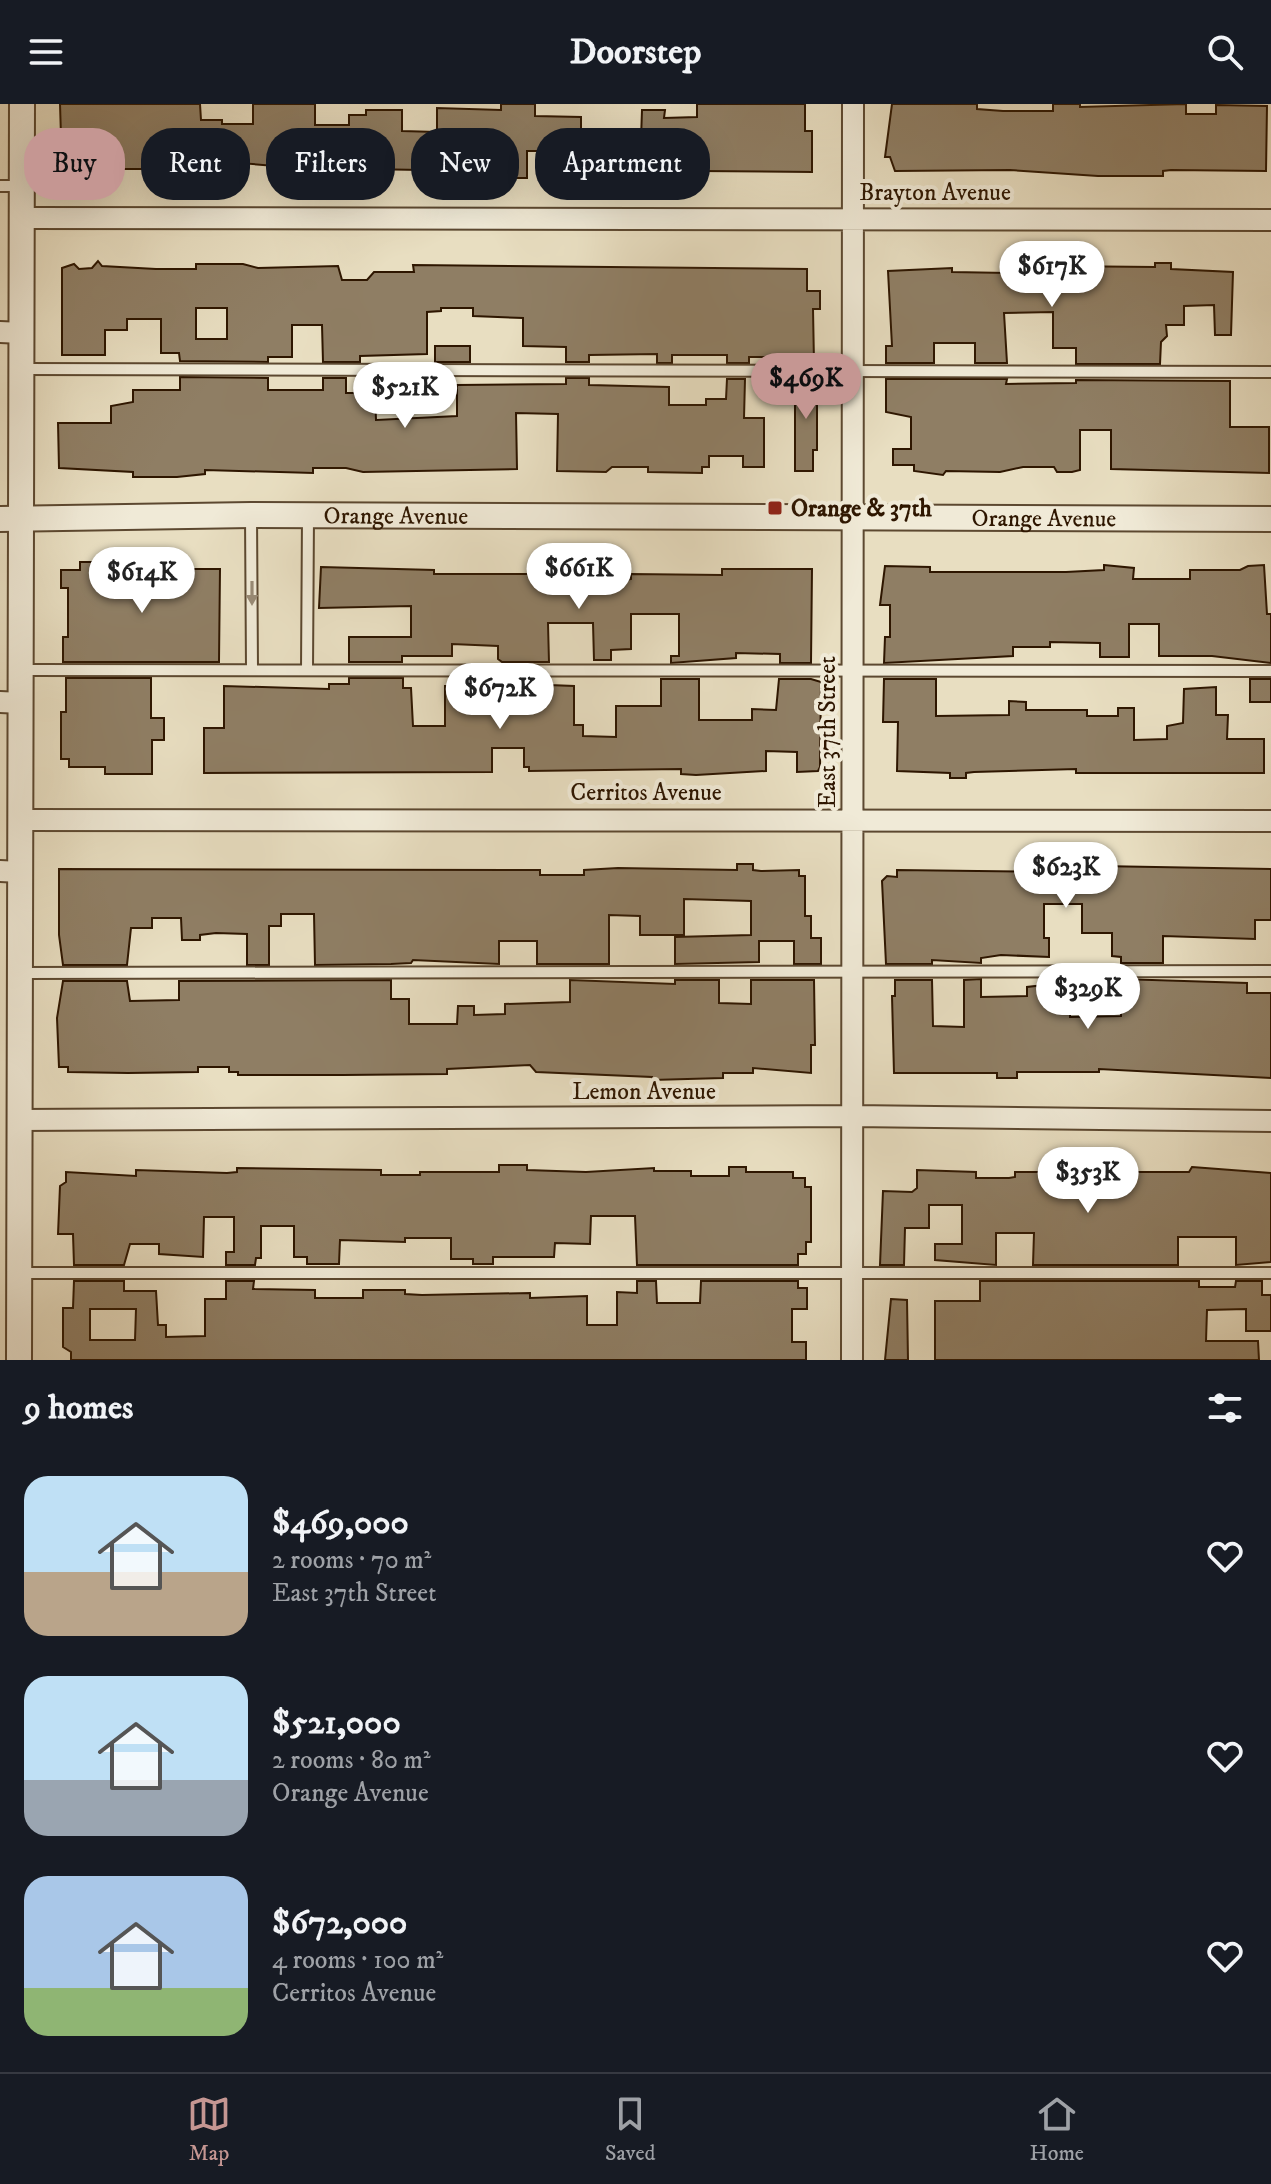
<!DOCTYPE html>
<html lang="en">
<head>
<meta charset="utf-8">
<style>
  :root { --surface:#171b24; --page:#20242c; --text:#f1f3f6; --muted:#9ea1a6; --line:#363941; --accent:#c59692 }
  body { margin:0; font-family:"IM FELL DW Pica",serif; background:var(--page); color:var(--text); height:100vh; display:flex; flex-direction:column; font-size:30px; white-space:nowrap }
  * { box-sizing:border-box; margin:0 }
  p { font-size:26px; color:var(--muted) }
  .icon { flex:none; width:44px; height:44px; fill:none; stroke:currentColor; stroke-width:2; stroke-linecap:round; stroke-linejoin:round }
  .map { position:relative; height:1256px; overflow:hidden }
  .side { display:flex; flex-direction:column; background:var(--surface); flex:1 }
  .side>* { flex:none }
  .banner { position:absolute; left:24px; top:24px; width:800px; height:72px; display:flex; gap:16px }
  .price { position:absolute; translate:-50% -68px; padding:0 18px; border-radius:28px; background:#fff; color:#222; font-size:26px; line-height:52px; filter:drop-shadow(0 2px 4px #0008) }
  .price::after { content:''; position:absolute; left:50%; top:48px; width:24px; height:18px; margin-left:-12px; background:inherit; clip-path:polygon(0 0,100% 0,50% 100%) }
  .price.on { background:var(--accent); color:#111 }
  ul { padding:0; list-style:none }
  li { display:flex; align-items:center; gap:24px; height:200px; padding:0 24px }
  li span { display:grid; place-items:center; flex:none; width:224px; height:160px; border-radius:24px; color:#555 }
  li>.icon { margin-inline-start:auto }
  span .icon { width:96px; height:96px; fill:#fffc; stroke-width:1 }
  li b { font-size:34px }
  h2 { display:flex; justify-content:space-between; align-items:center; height:96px; padding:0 24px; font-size:34px }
  .pill { padding:0 28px; border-radius:32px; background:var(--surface); box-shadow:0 8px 32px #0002; font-size:28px; line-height:72px }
  .pill.on { background:var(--accent); color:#111 }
  header { display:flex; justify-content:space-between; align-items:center; height:104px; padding:0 24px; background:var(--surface); font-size:36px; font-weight:800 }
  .tabs { display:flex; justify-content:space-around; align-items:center; height:112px; border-top:2px solid var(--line); background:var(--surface); font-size:22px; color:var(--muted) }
  .tabs a { display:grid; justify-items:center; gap:4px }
  .tabs .on { color:var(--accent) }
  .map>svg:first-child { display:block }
  .building { fill:#8f7e64; stroke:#2e1600; stroke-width:2; fill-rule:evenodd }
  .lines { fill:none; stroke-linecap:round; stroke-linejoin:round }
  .service-casing { stroke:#5c4830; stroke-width:14 }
  .minor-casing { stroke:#5c4830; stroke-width:24 }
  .tertiary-casing { stroke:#5c4830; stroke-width:28 }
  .service { stroke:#f0ead7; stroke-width:10 }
  .minor { stroke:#f0ead7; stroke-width:20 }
  .tertiary { stroke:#f0ead7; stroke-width:24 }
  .oneway { fill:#998b76 }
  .poi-dot { fill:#8f2418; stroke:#f0ead7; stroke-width:3 }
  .labels { text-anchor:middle; stroke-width:8; stroke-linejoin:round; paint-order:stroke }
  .street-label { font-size:24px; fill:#2e1600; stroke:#f0ead7 }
  .poi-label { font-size:24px; font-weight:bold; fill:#2e1600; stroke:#f0ead7; text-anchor:start }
</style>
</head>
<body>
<header><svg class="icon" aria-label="menu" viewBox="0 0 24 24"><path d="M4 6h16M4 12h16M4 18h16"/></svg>Doorstep<svg class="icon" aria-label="search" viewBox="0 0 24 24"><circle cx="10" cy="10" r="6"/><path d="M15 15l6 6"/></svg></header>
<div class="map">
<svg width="1271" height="1256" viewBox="0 0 1271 1256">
  <rect width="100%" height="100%" fill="#e8dec1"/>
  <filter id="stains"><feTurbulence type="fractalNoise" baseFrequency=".0025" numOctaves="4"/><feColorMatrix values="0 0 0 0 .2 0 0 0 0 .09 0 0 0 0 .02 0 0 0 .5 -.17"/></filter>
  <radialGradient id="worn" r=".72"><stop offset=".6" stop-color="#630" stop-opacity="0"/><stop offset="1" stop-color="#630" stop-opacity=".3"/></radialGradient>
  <path class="building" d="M60,0H200L201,16H222V20H253V0H315V21H349V11H366V6H402V27L437,28V4L501,6V0H535V12L581,13V34L641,35L642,6H665L664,14L697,13V0H805V27H812V68L563,66V47H527V74H508V68L499,66L456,65V60L421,59V66L366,65V57H335V65L323,66L240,59V65L178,72H159V65H66L62,64Z
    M892,0H977V5L1003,7H1053V0H1080V3L1186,0V10H1216V1L1267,2L1266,67L1171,66L1163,67V72H1098L1010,66L895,67L890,53H885Z
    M98,157L102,162L156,165H196V160H243L258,164L338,162L342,176H367L374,168H414L413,161L807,165V187H820V205H813L814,259H796V253H749V259H727V251H672V259H657V250L589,251V258H566V243L523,242V214L473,212V204H441V207L427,208V250L360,252V258H323L322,221H292V253H268V258L180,257L179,249H161V215H127V226H105V251H62V164L74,160L79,165L92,164ZM196,204H227V235H196Z
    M1155,159H1171V165L1233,168L1231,231H1215L1214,201L1184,202V221H1166L1167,232L1161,238L1160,260H1076V244H1053V208L1004,209L1007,259H975V239H934V259H886V242H892L888,167L952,164V168L1008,169V165L1053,162L1155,163Z
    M435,242H470V258H435Z
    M180,273L268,274V286H323V274H346V289H375L376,316L457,312V281L566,280V274H589V281L669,283V301H706V295H726L727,275H745L744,314H764V363H743V352H709V363H702V369L648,368V363H612L606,368L557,367L558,310L516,309L517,365L363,368L346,364H313V369L205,366V370L177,373H133V368L59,364L58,319H111V302L133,298V286H180Z
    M795,275H824V291H817V346H813V367H795Z
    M886,275H1007L1006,280L1076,279V276L1230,277V323H1269V369L1111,365V326H1080V366L1072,368H1057L1054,363H1023L1000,368L946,367L943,371L914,367V361H893V345H911V313L886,308Z
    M80,458H106V465H220L219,558H63V533H68V484H61V466H80Z
    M1104,461L1134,464L1133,475H1190V466H1240L1248,462L1264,461L1267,510H1271V559L1212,552H1159V520H1129V553H1100V539L1050,538V543H1013V552L884,559L885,533H890V501H880L885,462L930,463V468H1066L1104,466Z
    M321,463L434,466V470H535V466H563V470H583V476L622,477L631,475V470L722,471V465H812L811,559H780V550L736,549V554L671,559V552H679V510H631V545L611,546V556H594L593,519H548L549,558H502L498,555V542L452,540V552H402V558H349V533H411V502L319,504Z
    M66,574H151V614H164V636H152V670H105V663H69V655H61V608H66Z
    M349,574H403V584H411L413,622H445V582H470L469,589H501L502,574H549V581L574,582V621H583V632L616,633V602H661V575H699V616H752V605L776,606L779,575H811L821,578L820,663L818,667L797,668V648L766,647V667L696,671L681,670V665L529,667V663H524V644H492V668L204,669V624H224V582L329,585V580H349Z
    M884,575H936V612L1009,611V597L1026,598V606H1087V612H1118V604H1134V636L1167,635V622L1183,619L1184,585L1216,583V611H1228L1227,635H1264V669H1076V665L974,668L966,669V674H950V669L897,667L898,618H883Z
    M1250,575H1271V598H1250Z
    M737,760H753V766L761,767L799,766V772H805V812H811V834H821V860H794V837H759V858L675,860V833L751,831V797L684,795V831H640V812L609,811V860H537V837H499V860L413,856L411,859L391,860L315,861L314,810H281V822H269V861H247V830L216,829L200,831V836H182L181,814H152V824H131L127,861H63L59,831V765L540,766V771H584V766L618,764L737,766Z
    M1098,762L1271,765V816H1255V835L1163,832V859H1121V853L1112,852V829H1082V800H1044V834H1049V853L1001,851L981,854V859L932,856V860H886L882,777L887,772L897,773V766L1055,768L1098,765Z
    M981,875V893L1027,892V883L1070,878V913L1121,912V875L1247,879V889H1271V974L1099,965V968H1017V974H997V969H894L892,892H895V876H932L933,922L964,923V876Z
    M391,876V895H409V920H457L458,902H474V911L505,910V900L570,898V876L675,880V876H719V899L751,900V876H814L815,941H811V969L753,964V969H723V974L652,976V973L536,968L530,961L447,965V970L343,971H238V968H229V963H198V968L128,969L68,968V963H59L57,914L63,877H127L130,897L179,896V877Z
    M499,1061H527V1066L586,1068L654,1064V1067H691V1072H729V1063H746V1068H793V1074H805V1083H811V1138H806V1150H798V1161H637L635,1112H591L590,1140L555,1139L554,1153H493V1160H473V1155H451V1134H405V1138L340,1136L339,1160H307V1153H294V1122H261V1154H256L255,1161H226V1148H234V1113H204L203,1153L159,1150V1140H130L124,1161H74L73,1130H58L60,1082L66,1078V1068L136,1072V1066L227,1069L237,1068V1064L381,1066V1071H420V1068H499Z
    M1192,1063L1271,1069V1158L1236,1161V1133H1178V1161H1033L1034,1129H996V1161L935,1156V1140H962V1101H929V1124H905L904,1161H880L883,1087L912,1088L917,1084V1066L976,1068V1074H1009L1015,1073V1068H1189Z
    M74,1177H124V1187H156L158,1221H166V1233L205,1232V1195H226V1177H254L253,1185L315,1186V1194H363V1186H405V1190L422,1191L530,1189V1194L587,1192V1221H617V1188L637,1189V1177H656L657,1199H700L701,1177H798V1184H807V1205H792V1238H806V1256H71V1248L63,1243V1204H73ZM90,1205H136L135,1236H90Z
    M980,1177H1199V1183H1235L1236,1177H1262V1191H1271V1227H1246V1205L1207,1206L1206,1237H1258L1259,1256H935V1197H980Z
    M891,1195L907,1196L908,1256H885Z"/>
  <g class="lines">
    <defs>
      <path id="service" d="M0,82H20
        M22,265L1271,268
        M251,411L252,566
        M22,566L1271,567
        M307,566L308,412
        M21,869L1271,867
        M19,1169H1271"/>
      <path id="minor" d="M22,114L1271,116
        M0,228L22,229
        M0,598L21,599
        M20,716L1271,717
        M0,767L20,768
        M18,1016L853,1012L1271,1017
        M852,1256L853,0"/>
      <g id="tertiary">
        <path id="s1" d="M0,415L251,411L1271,415"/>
        <path d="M19,1256L22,0"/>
      </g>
    </defs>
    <use href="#service" class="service-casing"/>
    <use href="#minor" class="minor-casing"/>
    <use href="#tertiary" class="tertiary-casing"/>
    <use href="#service" class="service"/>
    <use href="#minor" class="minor"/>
    <use href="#tertiary" class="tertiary"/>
  </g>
  <defs><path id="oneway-solid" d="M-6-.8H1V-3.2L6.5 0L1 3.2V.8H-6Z" transform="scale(2)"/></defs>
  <use class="oneway" href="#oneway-solid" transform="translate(252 489) rotate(90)"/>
  <rect class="poi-dot" x="767" y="396" width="16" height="16" rx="4"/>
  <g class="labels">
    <g class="street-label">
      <text x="935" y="96">Brayton Avenue</text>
      <text dy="8" stroke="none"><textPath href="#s1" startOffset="396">Orange Avenue</textPath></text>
      <text dy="8" stroke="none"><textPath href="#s1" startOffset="1044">Orange Avenue</textPath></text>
      <text transform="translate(827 628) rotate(-90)" y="8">East 37th Street</text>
      <text x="646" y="696">Cerritos Avenue</text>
      <text x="644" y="995">Lemon Avenue</text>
    </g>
    <g class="poi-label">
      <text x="791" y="412">Orange &amp; 37th</text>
    </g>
  </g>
  <rect width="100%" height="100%" filter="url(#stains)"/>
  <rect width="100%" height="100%" fill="url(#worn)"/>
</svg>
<b class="price" style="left:1052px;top:205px">$617K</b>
<b class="price on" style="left:806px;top:317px">$469K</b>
<b class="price" style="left:405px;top:326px">$521K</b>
<b class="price" style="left:579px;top:507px">$661K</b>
<b class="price" style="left:142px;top:511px">$614K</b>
<b class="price" style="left:500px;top:627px">$672K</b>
<b class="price" style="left:1066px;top:806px">$623K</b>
<b class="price" style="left:1088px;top:927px">$329K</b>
<b class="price" style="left:1088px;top:1111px">$353K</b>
<div class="banner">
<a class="pill on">Buy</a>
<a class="pill">Rent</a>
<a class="pill">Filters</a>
<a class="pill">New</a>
<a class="pill">Apartment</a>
</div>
</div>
<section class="side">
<h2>9 homes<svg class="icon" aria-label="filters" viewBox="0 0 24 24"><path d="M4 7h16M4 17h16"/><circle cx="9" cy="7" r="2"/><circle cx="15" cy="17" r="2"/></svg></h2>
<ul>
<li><span style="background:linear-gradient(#bfe0f5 60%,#b9a48a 0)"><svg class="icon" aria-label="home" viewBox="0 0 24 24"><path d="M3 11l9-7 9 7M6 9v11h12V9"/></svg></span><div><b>$469,000</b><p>2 rooms · 70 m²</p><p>East 37th Street</p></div><svg class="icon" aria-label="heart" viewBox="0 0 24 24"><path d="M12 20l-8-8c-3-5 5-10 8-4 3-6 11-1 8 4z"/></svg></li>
<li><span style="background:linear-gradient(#bfe0f5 65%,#9aa5b1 0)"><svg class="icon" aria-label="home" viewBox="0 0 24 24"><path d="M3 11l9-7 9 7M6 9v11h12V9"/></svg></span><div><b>$521,000</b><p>2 rooms · 80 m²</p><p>Orange Avenue</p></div><svg class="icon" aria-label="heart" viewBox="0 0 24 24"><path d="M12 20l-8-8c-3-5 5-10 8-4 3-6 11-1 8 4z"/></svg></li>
<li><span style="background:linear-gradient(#a9c7e8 70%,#8fb573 0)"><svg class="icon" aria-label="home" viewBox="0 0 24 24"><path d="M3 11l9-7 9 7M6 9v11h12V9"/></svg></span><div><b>$672,000</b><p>4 rooms · 100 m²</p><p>Cerritos Avenue</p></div><svg class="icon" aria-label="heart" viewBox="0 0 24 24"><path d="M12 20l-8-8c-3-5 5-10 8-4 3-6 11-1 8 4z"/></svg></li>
</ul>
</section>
<nav class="tabs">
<a class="on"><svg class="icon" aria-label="map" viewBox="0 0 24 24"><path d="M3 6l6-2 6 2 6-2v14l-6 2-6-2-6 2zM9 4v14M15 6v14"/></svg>Map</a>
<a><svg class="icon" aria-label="saved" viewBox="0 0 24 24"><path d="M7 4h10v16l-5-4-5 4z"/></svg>Saved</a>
<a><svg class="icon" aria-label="home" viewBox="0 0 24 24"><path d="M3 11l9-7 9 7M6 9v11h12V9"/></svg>Home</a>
</nav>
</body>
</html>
